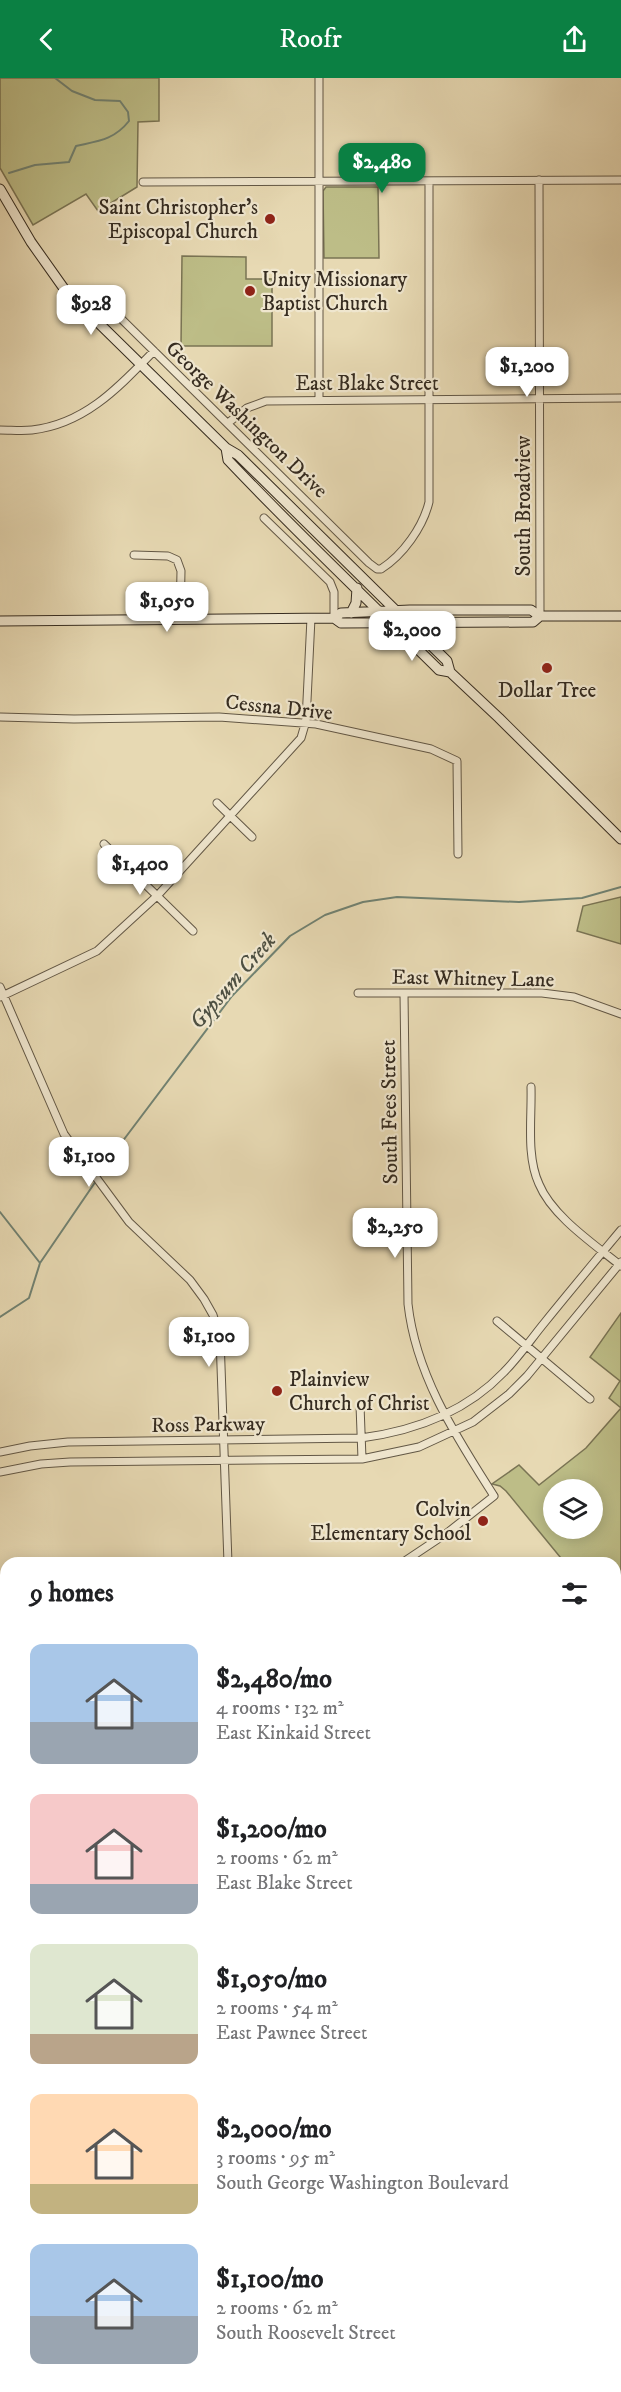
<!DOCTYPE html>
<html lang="en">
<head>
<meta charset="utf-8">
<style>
  :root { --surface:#fff; --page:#f2f2f2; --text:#202124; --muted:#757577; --accent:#0b8043 }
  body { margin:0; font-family:"IM FELL DW Pica",serif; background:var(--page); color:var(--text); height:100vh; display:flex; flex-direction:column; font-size:22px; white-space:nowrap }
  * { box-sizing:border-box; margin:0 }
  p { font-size:20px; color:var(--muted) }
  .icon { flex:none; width:33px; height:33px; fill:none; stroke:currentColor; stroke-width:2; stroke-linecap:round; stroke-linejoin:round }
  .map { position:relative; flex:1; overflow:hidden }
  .details { position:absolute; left:0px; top:1479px; width:621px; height:836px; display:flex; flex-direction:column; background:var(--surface); border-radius:18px 18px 0 0; box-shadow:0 3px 15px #0003 }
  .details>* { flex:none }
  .controls { position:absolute; left:543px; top:1401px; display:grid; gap:12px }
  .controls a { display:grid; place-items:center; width:60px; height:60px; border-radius:50%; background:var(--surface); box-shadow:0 3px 15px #0003; font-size:30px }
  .price { position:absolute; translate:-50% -51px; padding:0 14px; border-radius:12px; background:#fff; color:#222; font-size:20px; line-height:39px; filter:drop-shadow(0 2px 3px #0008) }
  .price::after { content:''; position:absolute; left:50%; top:36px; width:18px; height:14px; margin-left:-9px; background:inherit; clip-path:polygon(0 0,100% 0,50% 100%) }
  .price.selected { background:var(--accent); color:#fff }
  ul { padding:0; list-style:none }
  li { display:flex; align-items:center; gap:18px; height:150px; padding:0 30px }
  li span { display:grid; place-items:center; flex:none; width:168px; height:120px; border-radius:12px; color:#555 }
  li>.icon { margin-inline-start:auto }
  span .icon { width:72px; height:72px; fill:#fffc; stroke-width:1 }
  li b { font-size:26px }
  h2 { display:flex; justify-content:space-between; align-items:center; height:72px; padding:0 30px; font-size:26px }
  header { display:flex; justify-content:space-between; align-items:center; height:78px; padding:0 30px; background:var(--accent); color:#fff; font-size:27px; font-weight:600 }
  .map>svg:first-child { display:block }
  .green { fill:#bdbd87; stroke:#7a7454; stroke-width:1.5; fill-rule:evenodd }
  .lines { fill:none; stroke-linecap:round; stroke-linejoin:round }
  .stream { stroke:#718272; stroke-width:2 }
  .street-casing { stroke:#625745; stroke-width:9 }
  .secondary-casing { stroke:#362c20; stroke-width:11 }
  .street { stroke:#efe6ce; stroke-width:7 }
  .secondary { stroke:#efe6ce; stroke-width:9 }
  .poi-dot { fill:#8f2418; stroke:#efe6ce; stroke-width:2 }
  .labels { text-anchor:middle; stroke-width:4.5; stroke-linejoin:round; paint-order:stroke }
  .poi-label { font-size:21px; fill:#362c20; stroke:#efe6ce; text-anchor:end }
  .street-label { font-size:21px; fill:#362c20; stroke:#efe6ce }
  .water-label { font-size:22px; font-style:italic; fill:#4e5042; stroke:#efe6ce }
</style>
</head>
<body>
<header><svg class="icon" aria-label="back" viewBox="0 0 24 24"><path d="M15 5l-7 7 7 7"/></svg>Roofr<svg class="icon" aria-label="share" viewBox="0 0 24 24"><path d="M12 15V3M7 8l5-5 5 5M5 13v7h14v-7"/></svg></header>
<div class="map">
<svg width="621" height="2314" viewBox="0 0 621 2314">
  <rect width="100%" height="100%" fill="#e7d9b3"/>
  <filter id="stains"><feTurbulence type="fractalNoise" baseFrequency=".00333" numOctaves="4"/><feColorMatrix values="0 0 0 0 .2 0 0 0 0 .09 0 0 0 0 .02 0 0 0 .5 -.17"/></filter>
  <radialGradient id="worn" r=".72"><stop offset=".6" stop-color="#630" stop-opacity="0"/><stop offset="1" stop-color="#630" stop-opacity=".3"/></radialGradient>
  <path class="green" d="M0,0H159V43L138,44L137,109L98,133L86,116L33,147L0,90Z
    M326,109H378L379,180H324L323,113Z
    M182,178L246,179V201H272V268H181Z
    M621,819V866L577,853L583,828Z
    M621,1235V1553L615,1546V1485H565L506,1413L500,1408L492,1406L519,1387L539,1407L586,1370L621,1330L609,1320L620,1303L590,1279ZM554,1412H592V1450H554Z
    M621,1574V2257L615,2270V1583Z"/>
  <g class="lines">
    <path class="stream" d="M9,95L35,87L69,84L76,68C98,63 114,62 129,43L128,34L120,23L95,22L72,13L55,0
      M99,1098L122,1064L232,918L290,858L325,837L363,824L397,819L519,824L582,820L621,809
      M0,1134L40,1185
      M0,1239L29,1220L40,1185L96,1103
      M0,1564L6,1565"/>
    <defs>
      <path id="street" d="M539,102L540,538
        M143,104L621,102
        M93,213L369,485L377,491H381C403,477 423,449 429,424V103
        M319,322V0
        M228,345L247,330L266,323L621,320
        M0,352C11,352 22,353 32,352C85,346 119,309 154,273
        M264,440L330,504L334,514V540
        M134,477L168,478L177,482L181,493L180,541
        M0,639L74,641L219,639L316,646L431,671L457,683L458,776
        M217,725L252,759
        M104,766L193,853
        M0,909L64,1056L129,1144L190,1202L204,1221L213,1237L220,1260L228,1485
        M358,915H542L574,919L621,936
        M0,919L97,873L158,817L301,660L306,643L311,540
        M531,1009C532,1039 526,1078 539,1106C552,1138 594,1166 621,1188
        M497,1243L590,1321
        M360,1327L362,1381
        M0,1374L30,1368L68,1364L361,1360C414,1353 466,1334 504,1294C519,1279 531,1261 545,1244C570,1213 596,1182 621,1152
        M0,1394L41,1386L70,1384L362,1381L419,1369L473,1344L509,1316L527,1298L621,1184
        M402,1485L447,1455L494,1418C456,1358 416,1298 408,1226L404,915
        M615,1607L621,1595
        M615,1662L621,1675
        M0,1797L6,1795
        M615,1929L621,1927
        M0,2178H6
        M0,2246H6
        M315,2308V2314"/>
      <path id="secondary" d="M0,111L31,164L65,212L226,370L238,377L447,583L450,594
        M226,370L228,382C296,454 368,522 439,592L450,594L499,640L621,761
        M351,535L356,525L357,510
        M334,540L341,545L533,544L540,538
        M0,543L334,540L341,535L410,532H531L540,538H621"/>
    </defs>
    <use href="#street" class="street-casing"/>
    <use href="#secondary" class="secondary-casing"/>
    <use href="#street" class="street"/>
    <use href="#secondary" class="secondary"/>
  </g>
  <g class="poi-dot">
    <circle cx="270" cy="141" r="6"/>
    <circle cx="250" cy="213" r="6"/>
    <circle cx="547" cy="590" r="6"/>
    <circle cx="277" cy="1313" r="6"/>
    <circle cx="483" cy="1443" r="6"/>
  </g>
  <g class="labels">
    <g class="poi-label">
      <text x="258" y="136">Saint Christopher's<tspan x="258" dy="24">Episcopal Church</tspan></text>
      <text x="262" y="208" text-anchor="start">Unity Missionary<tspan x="262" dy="24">Baptist Church</tspan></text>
      <text x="547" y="619" text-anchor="middle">Dollar Tree</text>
      <text x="289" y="1308" text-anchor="start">Plainview<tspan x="289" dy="24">Church of Christ</tspan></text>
      <text x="471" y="1438">Colvin<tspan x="471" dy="24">Elementary School</tspan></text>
    </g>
    <g class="street-label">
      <text x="367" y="312">East Blake Street</text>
      <text transform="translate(247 341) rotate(44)" y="7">George Washington Drive</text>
      <text transform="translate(523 428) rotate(-90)" y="7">South Broadview</text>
      <text transform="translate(279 629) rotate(6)" y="7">Cessna Drive</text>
      <text transform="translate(473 900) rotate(1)" y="7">East Whitney Lane</text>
      <text transform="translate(389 1034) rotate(-91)" y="7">South Fees Street</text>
      <text transform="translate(208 1346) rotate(-1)" y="7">Ross Parkway</text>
    </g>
    <g class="water-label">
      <text transform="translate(232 902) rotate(-49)" y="8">Gypsum Creek</text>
    </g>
  </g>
  <rect width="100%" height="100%" filter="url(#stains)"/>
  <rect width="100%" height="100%" fill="url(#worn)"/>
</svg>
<div class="controls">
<a><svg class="icon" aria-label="layers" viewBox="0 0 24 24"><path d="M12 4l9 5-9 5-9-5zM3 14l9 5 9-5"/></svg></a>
</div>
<b class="price selected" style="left:382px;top:116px">$2,480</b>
<b class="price" style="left:91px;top:258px">$928</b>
<b class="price" style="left:527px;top:320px">$1,200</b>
<b class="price" style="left:167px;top:555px">$1,050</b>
<b class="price" style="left:412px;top:584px">$2,000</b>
<b class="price" style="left:140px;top:818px">$1,400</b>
<b class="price" style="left:89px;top:1110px">$1,100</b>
<b class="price" style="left:395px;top:1181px">$2,250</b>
<b class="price" style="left:209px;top:1290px">$1,100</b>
<section class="details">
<h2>9 homes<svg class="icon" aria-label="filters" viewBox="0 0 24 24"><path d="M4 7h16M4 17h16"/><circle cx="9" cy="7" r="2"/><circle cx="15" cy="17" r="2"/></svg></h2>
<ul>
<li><span style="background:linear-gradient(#a9c7e8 65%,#9aa5b1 0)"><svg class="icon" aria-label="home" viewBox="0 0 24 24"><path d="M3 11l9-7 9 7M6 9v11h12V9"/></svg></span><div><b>$2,480/mo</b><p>4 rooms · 132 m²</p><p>East Kinkaid Street</p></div></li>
<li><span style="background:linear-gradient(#f6c9c9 75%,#9aa5b1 0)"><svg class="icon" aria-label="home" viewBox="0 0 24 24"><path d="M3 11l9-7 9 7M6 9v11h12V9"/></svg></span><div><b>$1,200/mo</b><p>2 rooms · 62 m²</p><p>East Blake Street</p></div></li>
<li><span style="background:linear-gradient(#dfe7d0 75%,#b9a48a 0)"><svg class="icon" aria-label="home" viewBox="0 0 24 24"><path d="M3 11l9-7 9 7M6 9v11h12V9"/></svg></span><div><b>$1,050/mo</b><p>2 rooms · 54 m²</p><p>East Pawnee Street</p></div></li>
<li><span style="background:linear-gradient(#ffd9b3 75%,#c2b280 0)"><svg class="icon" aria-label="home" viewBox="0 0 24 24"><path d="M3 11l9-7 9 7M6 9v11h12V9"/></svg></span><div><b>$2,000/mo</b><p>3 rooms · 95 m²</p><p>South George Washington Boulevard</p></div></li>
<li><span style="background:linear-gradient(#a9c7e8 60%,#9aa5b1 0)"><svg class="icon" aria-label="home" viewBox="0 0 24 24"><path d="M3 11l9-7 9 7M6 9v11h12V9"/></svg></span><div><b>$1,100/mo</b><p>2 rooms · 62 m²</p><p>South Roosevelt Street</p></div></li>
</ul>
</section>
</div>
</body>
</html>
